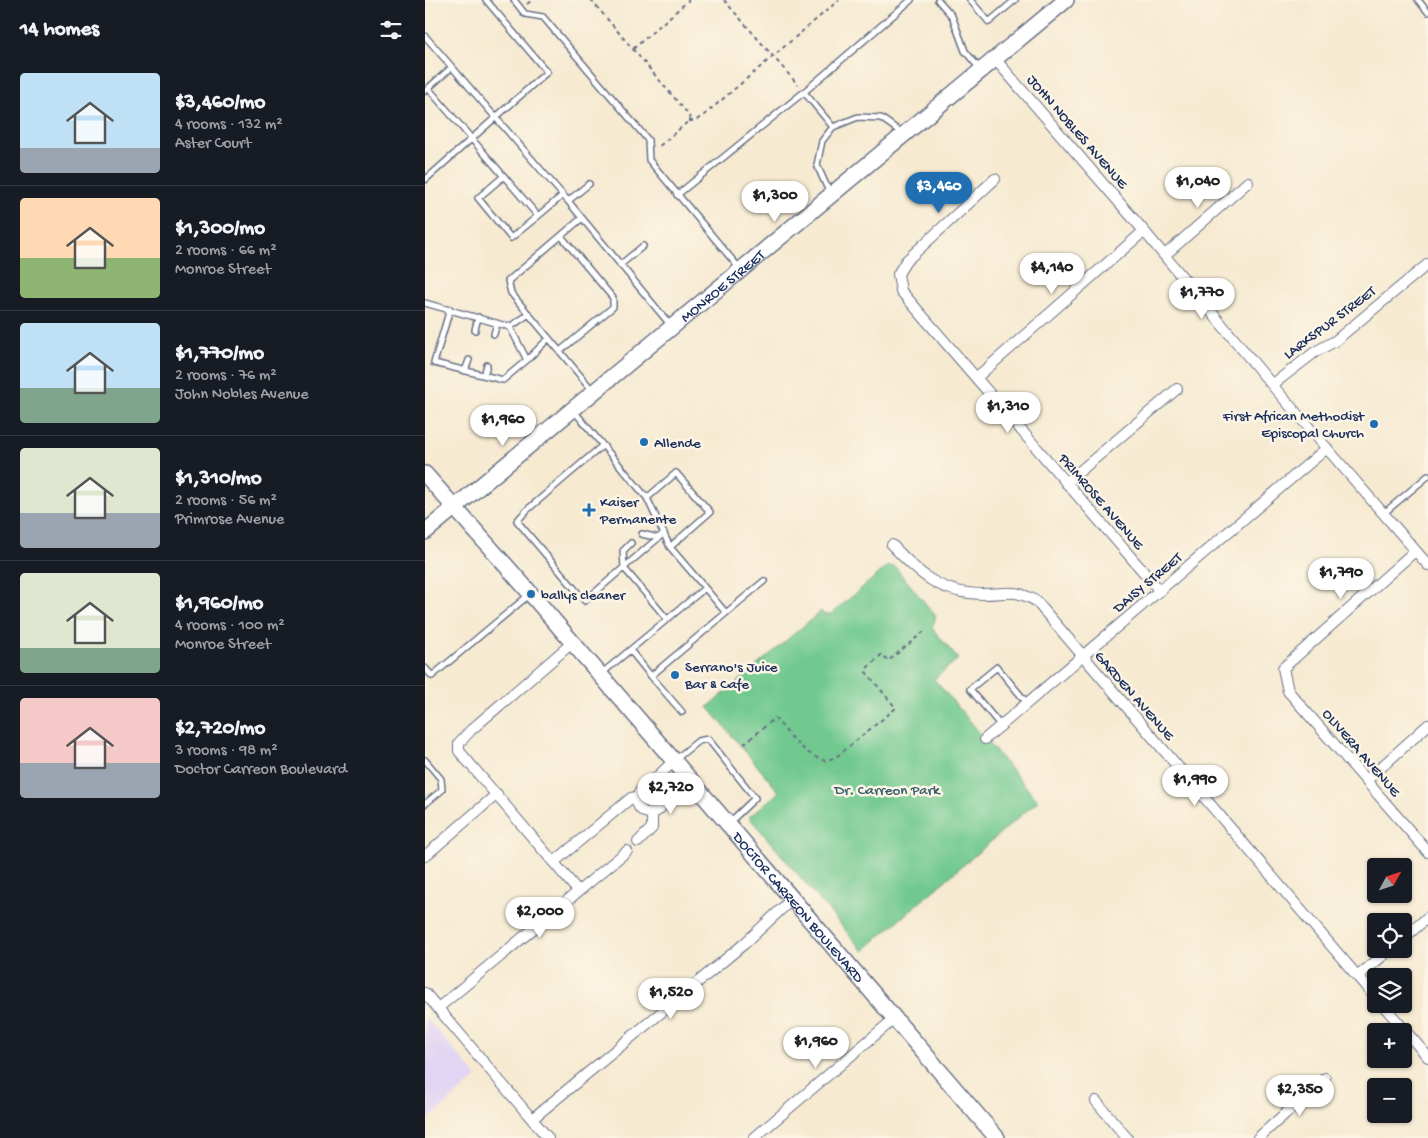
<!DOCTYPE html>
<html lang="en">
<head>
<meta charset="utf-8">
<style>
  :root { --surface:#171b24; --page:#20242c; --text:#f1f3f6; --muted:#9ea1a6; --line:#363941; --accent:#1f6fb2 }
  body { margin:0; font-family:"Gochi Hand",sans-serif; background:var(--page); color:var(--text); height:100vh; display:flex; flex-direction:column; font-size:19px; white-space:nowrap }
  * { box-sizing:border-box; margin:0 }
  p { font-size:16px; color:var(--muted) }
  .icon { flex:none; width:28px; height:28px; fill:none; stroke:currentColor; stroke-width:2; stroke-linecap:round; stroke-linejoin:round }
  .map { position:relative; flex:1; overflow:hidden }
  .panel { display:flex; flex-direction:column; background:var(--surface); width:425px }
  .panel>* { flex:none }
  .needle { width:32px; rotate:50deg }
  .buttons { position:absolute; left:942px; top:858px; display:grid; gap:10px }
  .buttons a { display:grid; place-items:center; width:45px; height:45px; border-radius:5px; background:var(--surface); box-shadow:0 1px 4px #0004; font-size:25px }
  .price { position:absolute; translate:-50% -42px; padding:0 11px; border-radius:18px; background:#fff; color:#222; font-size:16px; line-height:32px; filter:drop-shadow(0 1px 2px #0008) }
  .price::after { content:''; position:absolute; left:50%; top:30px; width:15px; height:11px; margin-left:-8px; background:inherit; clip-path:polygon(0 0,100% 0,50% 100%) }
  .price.on { background:var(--accent); color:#fff }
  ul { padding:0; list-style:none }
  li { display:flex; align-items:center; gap:15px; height:125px; padding:0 20px }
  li+li { border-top:1px solid var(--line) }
  li span { display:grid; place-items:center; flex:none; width:140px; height:100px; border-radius:5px; color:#555 }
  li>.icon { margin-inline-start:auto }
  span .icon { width:60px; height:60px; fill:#fffc; stroke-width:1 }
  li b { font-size:21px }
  h2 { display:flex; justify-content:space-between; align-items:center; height:60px; padding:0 20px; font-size:21px }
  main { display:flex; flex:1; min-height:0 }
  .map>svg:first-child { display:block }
  .built { fill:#e1d4f4 }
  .green { fill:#71c98f; stroke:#467c76 }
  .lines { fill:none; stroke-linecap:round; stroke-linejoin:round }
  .service-casing { stroke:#687086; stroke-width:8 }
  .minor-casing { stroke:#687086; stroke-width:12 }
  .secondary-casing { stroke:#687086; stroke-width:18 }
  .path { stroke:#687086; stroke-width:2; stroke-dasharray:4 4; stroke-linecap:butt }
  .service { stroke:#fff; stroke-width:5 }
  .minor { stroke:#fff; stroke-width:10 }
  .secondary { stroke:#fff; stroke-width:15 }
  .poi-dot { fill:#1f6fb2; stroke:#fcf5e5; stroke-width:2 }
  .labels { text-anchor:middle; stroke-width:5; stroke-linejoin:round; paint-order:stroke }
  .street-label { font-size:15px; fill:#1b2f5e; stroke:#fcf5e5 }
  .poi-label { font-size:15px; fill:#1b2f5e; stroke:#fcf5e5; text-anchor:start }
  .park-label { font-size:15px; fill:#355d6d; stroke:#fcf5e5 }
</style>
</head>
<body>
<main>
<section class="panel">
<h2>14 homes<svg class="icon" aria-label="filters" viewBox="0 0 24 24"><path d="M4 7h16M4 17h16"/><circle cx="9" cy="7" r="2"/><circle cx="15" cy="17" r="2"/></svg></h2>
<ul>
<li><span style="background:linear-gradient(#bfe0f5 75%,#9aa5b1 0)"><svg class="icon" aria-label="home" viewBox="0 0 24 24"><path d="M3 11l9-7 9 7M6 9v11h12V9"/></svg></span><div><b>$3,460/mo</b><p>4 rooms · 132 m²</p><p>Aster Court</p></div></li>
<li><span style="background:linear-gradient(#ffd9b3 60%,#8fb573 0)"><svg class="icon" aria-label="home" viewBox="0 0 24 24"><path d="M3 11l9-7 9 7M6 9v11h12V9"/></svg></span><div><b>$1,300/mo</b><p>2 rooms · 66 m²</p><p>Monroe Street</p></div></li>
<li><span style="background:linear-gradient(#bfe0f5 65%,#7fa58c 0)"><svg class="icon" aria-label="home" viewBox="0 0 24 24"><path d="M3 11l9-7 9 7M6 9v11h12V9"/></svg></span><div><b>$1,770/mo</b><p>2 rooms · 76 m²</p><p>John Nobles Avenue</p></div></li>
<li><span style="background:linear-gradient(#dfe7d0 65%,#9aa5b1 0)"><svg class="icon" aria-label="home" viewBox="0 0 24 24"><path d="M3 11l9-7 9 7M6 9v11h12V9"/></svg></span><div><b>$1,310/mo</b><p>2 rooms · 56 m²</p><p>Primrose Avenue</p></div></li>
<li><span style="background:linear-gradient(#dfe7d0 75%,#7fa58c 0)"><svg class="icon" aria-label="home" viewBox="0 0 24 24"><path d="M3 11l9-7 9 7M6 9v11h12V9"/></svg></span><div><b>$1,960/mo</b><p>4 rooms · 100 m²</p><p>Monroe Street</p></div></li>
<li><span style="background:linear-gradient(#f6c9c9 65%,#9aa5b1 0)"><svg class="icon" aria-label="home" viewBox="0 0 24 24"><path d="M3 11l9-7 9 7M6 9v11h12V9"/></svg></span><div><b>$2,720/mo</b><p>3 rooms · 98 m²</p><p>Doctor Carreon Boulevard</p></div></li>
</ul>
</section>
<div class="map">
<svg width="1003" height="1138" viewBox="0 0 1003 1138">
  <rect width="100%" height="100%" fill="#fcf5e5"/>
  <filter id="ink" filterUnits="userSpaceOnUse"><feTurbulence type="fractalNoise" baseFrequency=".02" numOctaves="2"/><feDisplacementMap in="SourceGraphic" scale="10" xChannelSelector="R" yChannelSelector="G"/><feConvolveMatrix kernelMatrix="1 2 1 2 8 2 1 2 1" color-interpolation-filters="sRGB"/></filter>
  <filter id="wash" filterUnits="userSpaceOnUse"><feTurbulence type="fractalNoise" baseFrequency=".0096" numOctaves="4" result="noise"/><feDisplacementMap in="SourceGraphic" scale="20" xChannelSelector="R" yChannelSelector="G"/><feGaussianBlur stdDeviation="1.12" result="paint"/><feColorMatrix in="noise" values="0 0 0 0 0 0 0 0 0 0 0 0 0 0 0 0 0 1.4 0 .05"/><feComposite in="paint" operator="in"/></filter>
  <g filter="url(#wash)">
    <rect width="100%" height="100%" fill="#f6ead1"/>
    <path class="built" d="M0,1017L52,1077L0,1122Z"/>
    <path class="green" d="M463,566L470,567L511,616L507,628L533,659L509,679L613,801L438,951L324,817L354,792L283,707L396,611L399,615L406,614Z"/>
  </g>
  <g filter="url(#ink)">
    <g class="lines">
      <defs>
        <path id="service" d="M89,0L100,14L118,17L223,140L224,160L315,269
          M513,0L527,16L540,51L555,69
          M545,0L564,22L590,0
          M993,0L1003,12
          M0,36L143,201L247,327
          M3,88L113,216L138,195
          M0,91L27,67
          M408,127L379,92L486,0
          M79,176L53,198L86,238L113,216
          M0,180L122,72L61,0
          M405,194L392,165L397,141L408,127L433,117L456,118L477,133
          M252,195L379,92
          M143,201L164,184
          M157,218L83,281L86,293L168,391
          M195,265L218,246
          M0,303L85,327L104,314
          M25,309L9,363L78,380L102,360
          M85,327L102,360L124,338
          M50,330L53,317
          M69,334L72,323
          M135,351L188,307V298L136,236
          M40,371L44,360
          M59,375L62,365
          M149,411L222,498L245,547L280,588L176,674
          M177,446L102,510L92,521L160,601L239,533
          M222,498L251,473L285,512L245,547
          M959,513L1003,476
          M217,534L233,538
          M206,543L198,551L199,568L242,619
          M280,588L301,613L339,581
          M205,650L226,676
          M0,668L7,676L104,595
          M257,712L226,676L301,613
          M576,726L545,689L572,667L602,703
          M251,759L273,741L283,739L330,798L304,823
          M0,760L16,779L17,790L0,804"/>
        <path id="minor" d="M570,59L719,231L847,385L1003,565
          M570,179L481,261L473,274L476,291L735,591
          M740,255L823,182
          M551,378L719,231
          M847,385L890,352L910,341L1003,264
          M641,483L752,389
          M467,545C496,575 515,594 559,594C582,594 588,588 611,601L951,998
          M990,551L858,668L863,691L1003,852
          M147,643L46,730L34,743V751L153,891
          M560,739L902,448
          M942,780L1003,725
          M225,787L232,777L248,762
          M212 800a13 13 0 1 1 26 0a13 13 0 1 1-26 0Z
          M238,802L245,801L267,784
          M213,842L227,828V813
          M0,856L72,794
          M129,862L206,798L212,797
          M979,938L1003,917
          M933,976L966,949
          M0,993L123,1138
          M957,1004L1003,1057
          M13,1008L202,851
          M671,1101L702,1138
          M107,1119L319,944L366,900
          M329,1138L469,1019
          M833,1138L900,1078"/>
        <g id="secondary">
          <path id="s1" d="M0,474L106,594L572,1138"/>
          <path id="s2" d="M0,532L641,0"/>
        </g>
      </defs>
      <use href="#service" class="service-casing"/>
      <use href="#minor" class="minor-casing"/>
      <use href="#secondary" class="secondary-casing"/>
      <path class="path" d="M166,0L264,115L265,120L232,148
        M299,0L373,85
        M102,4L107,0
        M208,49L264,0
        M264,121H270L279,115L414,0
        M319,744L350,718C365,736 377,753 400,761L411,757L471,708L441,672V669L457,654L463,661L502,629"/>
      <use href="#service" class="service"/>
      <use href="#minor" class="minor"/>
      <use href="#secondary" class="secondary"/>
    </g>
  </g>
  <g class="poi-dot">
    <circle cx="949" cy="424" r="5"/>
    <circle cx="219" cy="442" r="5"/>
    <path d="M161.5 502.5h5v5h5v5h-5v5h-5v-5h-5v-5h5z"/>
    <circle cx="106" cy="594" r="5"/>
    <circle cx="250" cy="675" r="5"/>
  </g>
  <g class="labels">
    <g class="street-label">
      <text transform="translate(653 131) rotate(49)" y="5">JOHN NOBLES AVENUE</text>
      <text dy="5" stroke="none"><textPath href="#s2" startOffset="386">MONROE STREET</textPath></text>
      <text transform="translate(904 322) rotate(-37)" y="5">LARKSPUR STREET</text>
      <text transform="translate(677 501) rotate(49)" y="5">PRIMROSE AVENUE</text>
      <text transform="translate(722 582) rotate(-40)" y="5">DAISY STREET</text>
      <text transform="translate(710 695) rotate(49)" y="5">GARDEN AVENUE</text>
      <text transform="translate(937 752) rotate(49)" y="5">OLIVERA AVENUE</text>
      <text dy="5" stroke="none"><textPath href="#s1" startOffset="572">DOCTOR CARREON BOULEVARD</textPath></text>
    </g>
    <g class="poi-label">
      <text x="939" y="420" text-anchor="end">First African Methodist<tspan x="939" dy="17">Episcopal Church</tspan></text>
      <text x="229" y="447">Allende</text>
      <text x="175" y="506">Kaiser<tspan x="175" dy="17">Permanente</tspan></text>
      <text x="116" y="599">ballys cleaner</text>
      <text x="260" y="671">Serrano's Juice<tspan x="260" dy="17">Bar &amp; Cafe</tspan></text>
    </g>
    <g class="park-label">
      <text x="462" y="794">Dr. Carreon Park</text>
    </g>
  </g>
</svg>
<div class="buttons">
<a><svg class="needle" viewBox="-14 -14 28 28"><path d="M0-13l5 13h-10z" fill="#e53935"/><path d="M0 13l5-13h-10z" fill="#9ea1a6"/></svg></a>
<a><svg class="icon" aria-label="locate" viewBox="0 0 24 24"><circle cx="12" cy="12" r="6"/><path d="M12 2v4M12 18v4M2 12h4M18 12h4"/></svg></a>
<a><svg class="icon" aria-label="layers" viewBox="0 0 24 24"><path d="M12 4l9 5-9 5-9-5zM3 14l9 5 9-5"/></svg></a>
<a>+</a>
<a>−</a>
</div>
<b class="price" style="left:773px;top:209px">$1,040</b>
<b class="price on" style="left:514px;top:214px">$3,460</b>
<b class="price" style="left:350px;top:223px">$1,300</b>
<b class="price" style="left:627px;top:295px">$4,140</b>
<b class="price" style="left:777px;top:320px">$1,770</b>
<b class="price" style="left:583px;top:434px">$1,310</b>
<b class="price" style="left:78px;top:447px">$1,960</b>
<b class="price" style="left:916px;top:600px">$1,790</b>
<b class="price" style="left:770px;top:807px">$1,990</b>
<b class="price" style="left:246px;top:815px">$2,720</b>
<b class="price" style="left:115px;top:939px">$2,000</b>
<b class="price" style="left:246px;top:1020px">$1,520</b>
<b class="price" style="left:391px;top:1069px">$1,960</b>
<b class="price" style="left:875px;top:1117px">$2,350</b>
</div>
</main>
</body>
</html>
